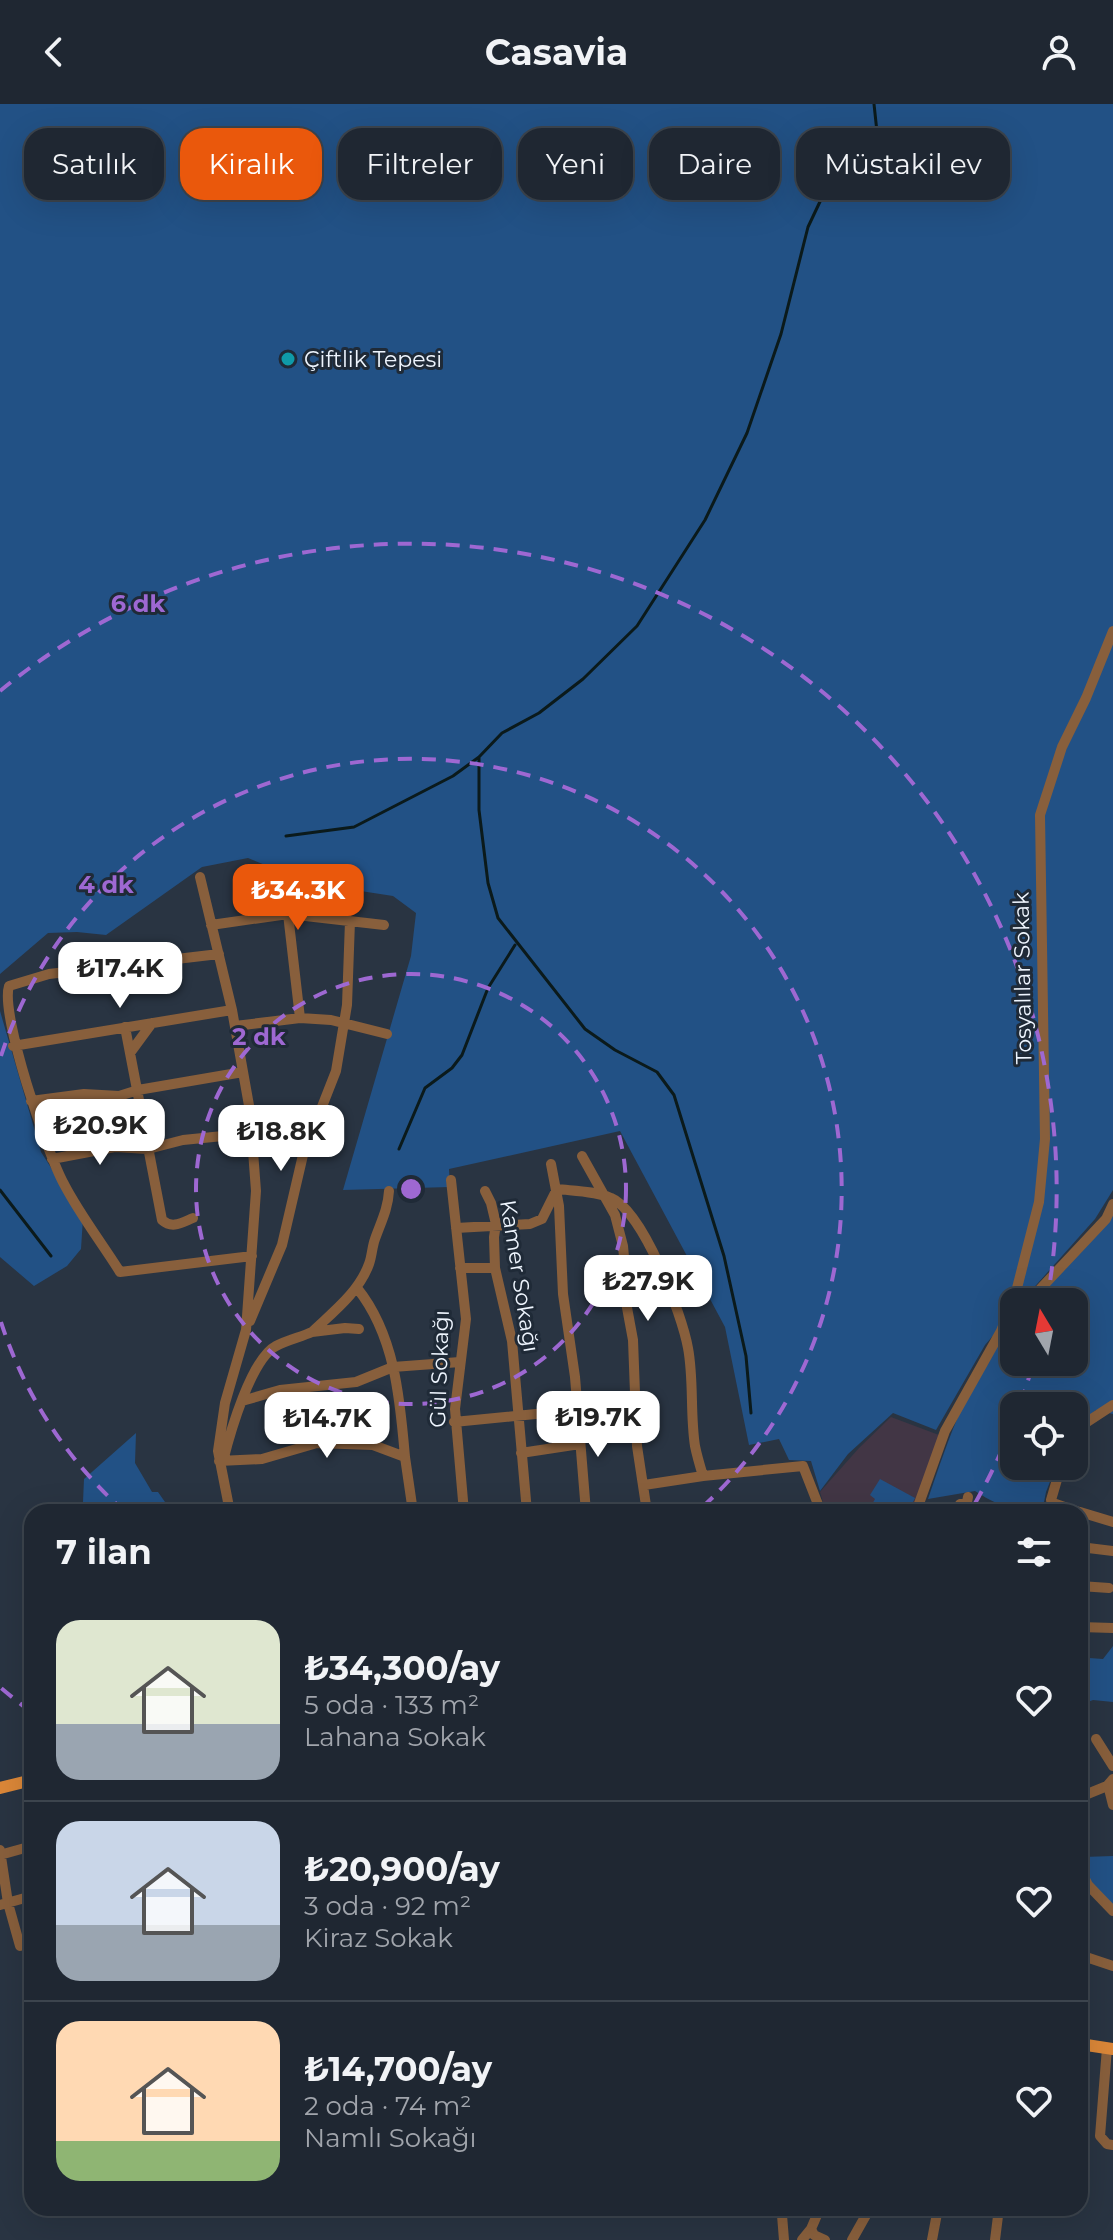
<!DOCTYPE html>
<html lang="tr">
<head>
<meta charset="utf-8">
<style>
  :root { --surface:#1f2732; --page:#2c333e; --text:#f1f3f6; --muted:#a1a5ac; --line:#3c444d; --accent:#ea580c }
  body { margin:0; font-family:Montserrat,sans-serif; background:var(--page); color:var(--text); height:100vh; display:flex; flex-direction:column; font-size:30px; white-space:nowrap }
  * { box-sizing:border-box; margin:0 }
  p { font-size:26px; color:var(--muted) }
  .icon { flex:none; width:44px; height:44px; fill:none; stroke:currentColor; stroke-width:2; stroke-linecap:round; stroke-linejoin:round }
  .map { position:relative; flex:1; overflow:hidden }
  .side { position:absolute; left:24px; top:1400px; width:1064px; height:712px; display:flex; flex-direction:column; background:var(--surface); border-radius:24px; box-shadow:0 8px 32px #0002,0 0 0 2px var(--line) }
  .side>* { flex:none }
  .banner { position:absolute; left:24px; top:24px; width:1066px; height:72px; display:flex; gap:16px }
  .needle { width:52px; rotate:350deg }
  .controls { position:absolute; left:1000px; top:1184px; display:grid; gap:16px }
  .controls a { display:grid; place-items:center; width:88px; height:88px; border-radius:16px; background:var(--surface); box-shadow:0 8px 32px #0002,0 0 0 2px var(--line); font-size:40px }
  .price { position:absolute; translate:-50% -68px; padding:0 18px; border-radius:16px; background:#fff; color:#222; font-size:26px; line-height:52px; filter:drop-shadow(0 2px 4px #0008) }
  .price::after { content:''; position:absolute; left:50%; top:48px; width:24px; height:18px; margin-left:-12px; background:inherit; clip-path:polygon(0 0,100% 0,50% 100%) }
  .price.current { background:var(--accent); color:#fff }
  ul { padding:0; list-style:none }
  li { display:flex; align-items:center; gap:24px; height:200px; padding:0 32px }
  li+li { border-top:2px solid var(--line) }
  li span { display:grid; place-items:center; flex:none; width:224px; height:160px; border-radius:24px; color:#555 }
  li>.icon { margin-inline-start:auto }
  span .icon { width:96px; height:96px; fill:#fffc; stroke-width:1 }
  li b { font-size:34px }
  h2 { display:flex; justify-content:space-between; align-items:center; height:96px; padding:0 32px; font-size:34px }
  .pill { padding:0 28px; border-radius:24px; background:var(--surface); box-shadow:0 8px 32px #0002,0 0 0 2px var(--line); font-size:28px; line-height:72px }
  .pill.current { background:var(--accent); color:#fff }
  header { display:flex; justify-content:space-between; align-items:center; height:104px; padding:0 32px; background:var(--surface); font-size:36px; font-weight:700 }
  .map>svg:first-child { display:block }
  .education { fill:#423645 }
  .green { fill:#225185 }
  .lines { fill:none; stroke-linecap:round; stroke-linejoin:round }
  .stream { stroke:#0b1a1b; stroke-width:3 }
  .minor { stroke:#885f3c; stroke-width:10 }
  .major { stroke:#db8738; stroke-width:12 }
  .ring { fill:none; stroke:#9e68d2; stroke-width:4; stroke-dasharray:14 10 }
  .culture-dot { fill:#0f9aa8; stroke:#1f2a37; stroke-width:3 }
  .labels { text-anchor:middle; stroke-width:6; stroke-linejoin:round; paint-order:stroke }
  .poi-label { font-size:22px; fill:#eef5fe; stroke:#1f2a37; text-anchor:start }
  .street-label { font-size:22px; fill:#eef5fe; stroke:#1f2a37 }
  .centre { fill:#9e68d2; stroke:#1f2a37; stroke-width:4 }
  .ring-label { font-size:24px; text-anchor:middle; font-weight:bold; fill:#9e68d2; stroke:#1f2a37; stroke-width:6; stroke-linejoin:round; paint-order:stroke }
</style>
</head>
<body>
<header><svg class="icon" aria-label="back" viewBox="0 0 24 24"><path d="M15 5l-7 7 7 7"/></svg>Casavia<svg class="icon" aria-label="person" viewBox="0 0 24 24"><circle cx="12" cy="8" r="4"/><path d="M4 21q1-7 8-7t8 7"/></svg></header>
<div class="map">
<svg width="1113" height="2136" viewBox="0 0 1113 2136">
  <rect width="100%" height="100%" fill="#293442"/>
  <path class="education" d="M891,1313L939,1331L914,1408H869L859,1403L852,1408H826L820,1388L859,1344Z"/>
  <path class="green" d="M0,0H1113V1086L1095,1115L1021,1198H1014V1207L985,1241L936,1326L893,1309L848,1350L820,1387L811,1357L789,1356L779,1335L749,1341L725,1223L620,1027L449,1065L450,1083L343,1086L411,852L416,809L393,792L309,779L248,754L202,763L106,831L77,828L48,829L0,870Z
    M0,907L41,1048L83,1114L81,1145L67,1162L34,1182L0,1153Z
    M1113,1111V1310L1096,1306L1074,1325V1302H1014V1362H1056L1046,1388L1042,1408C1016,1408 996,1401 975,1387L928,1395C949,1334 970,1268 1014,1220V1258H1074V1198H1034Z
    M136,1329L135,1359L152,1388H158L172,1408H88L83,1398L84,1375Z
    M880,1375L915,1394L908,1408L895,1405L893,1408L869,1406L875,1395L870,1391Z
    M1113,1542V1598L1093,1596L1080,1601V1544L1089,1554L1103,1555Z
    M1113,1752V1807L1091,1783L1083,1753Z"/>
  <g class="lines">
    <path class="stream" d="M479,653V706L488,779L498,814L585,925L615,946L657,968L674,991L724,1152L746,1252L751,1309
      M286,732L354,723L453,672L479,653L502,629L539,609L583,575L637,522L705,416L747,329L781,230L808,123L834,68L877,28L874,0
      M399,1045L425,984L452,964L462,951L488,884L515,841
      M0,1086L51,1152"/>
    <path class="minor" d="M200,773L232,906L250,1007L256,1087L246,1226L225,1299L218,1347L230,1408
      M288,810L300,914
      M211,821L288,810L384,821
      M219,850L49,870L9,882C0,910 47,1049 64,1080C80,1111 102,1139 120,1168L252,1152
      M235,922L300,914L331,916L387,930
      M125,923L162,1116C172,1125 181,1119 193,1114
      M13,942L232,906
      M130,949L152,919
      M31,997L84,990L119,992L138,986L243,968
      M45,1032L76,1021
      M582,1052L615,1111L623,1142L625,1164L623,1182L633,1236L637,1342L647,1408
      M52,1055L115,1043L148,1045L183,1036L253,1029
      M551,1060L559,1102L563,1190L575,1273L586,1408
      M451,1076L466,1215L455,1305L464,1408
      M485,1087L491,1099L496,1120L494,1133L495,1164L512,1237L527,1408
      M456,1124L530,1120L542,1115L557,1085C575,1087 595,1087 611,1094C643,1107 682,1210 688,1244C694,1276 690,1310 695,1342C697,1352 700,1362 703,1372
      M460,1164H495
      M357,1184C395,1231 400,1295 405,1353
      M1028,1198L1106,1115L1113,1100
      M250,1217L282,1141L303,1051L336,967L347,901L350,817
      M359,1225L345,1224L312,1228C333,1208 359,1188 369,1160C372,1152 372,1143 375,1135C381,1118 388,1105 389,1087
      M1001,1227L1016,1188L1039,1098L1045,1035L1040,711L1062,643L1086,594L1113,527
      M242,1297L280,1286L356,1278L393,1263L460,1258
      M454,1318L576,1306L635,1296
      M1074,1332L1087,1318L1113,1301
      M521,1349L580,1340
      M219,1357L262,1355L317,1339L373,1341L405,1353L413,1408
      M223,1357C230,1329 251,1255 276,1242C287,1236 301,1233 312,1228
      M1061,1362L1051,1396L1053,1399L1079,1408
      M644,1381L703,1372L803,1362L821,1408
      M306,1408L336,1403L412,1405
      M916,1408L945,1327L1001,1227L1014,1213
      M936,1408H948
      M956,1408L960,1400L967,1398L968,1393
      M1080,1408L1113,1418
      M1080,1443L1113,1447
      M1080,1482L1109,1484
      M1080,1523L1113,1524
      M1096,1635L1113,1662
      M1108,1681L1113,1701
      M1080,1693L1107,1682L1113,1675
      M0,1746L8,1799L20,1842L32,1839
      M0,1751L32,1742
      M1080,1765L1088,1781L1113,1807
      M0,1801L32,1792
      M1080,1851L1113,1862
      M1107,1944L1100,2032L1107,2040L1113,2041
      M820,2104L811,2125L814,2131L825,2136
      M782,2111L784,2136
      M802,2136L811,2125
      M852,2136L870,2104
      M932,2136L938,2104
      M995,2136L999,2104"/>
    <path class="major" d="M0,1684L32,1676
      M1080,1940L1113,1945"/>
  </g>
  <g class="ring">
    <circle cx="411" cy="1085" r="215"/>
    <path d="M125 1408A431 431 0 0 1 1 1218M1 952A431 431 0 1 1 697 1408"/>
    <path d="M1032 1263A646 646 0 0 1 1020 1301M1012 1322A646 646 0 0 1 973 1403M31 1608A646 646 0 0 1 0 1583M0 587A646 646 0 0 1 1047 1197"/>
  </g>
  <circle class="culture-dot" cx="288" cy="255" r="8"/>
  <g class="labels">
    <g class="poi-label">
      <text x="304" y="263">Çiftlik Tepesi</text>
    </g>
    <g class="street-label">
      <text transform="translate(1022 874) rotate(-91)" y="8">Tosyalılar Sokak</text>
      <text transform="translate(520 1172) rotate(81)" y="8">Kamer Sokağı</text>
      <text transform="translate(439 1265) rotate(-88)" y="8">Gül Sokağı</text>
    </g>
  </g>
  <circle cx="411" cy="1085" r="12" class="centre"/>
  <g class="ring-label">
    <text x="138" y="508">6 dk</text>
    <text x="106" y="789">4 dk</text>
    <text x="259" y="941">2 dk</text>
  </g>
</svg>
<div class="controls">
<a><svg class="needle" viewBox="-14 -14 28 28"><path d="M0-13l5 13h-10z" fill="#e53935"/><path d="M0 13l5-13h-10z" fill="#a1a5ac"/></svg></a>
<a><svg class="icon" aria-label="locate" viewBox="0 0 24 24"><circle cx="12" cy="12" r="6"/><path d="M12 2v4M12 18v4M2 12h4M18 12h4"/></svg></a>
</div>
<b class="price current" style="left:298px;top:828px">₺34.3K</b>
<b class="price" style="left:120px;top:906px">₺17.4K</b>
<b class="price" style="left:100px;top:1063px">₺20.9K</b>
<b class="price" style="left:281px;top:1069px">₺18.8K</b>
<b class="price" style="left:648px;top:1219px">₺27.9K</b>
<b class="price" style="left:598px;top:1355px">₺19.7K</b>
<b class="price" style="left:327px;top:1356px">₺14.7K</b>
<div class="banner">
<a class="pill">Satılık</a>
<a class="pill current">Kiralık</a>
<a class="pill">Filtreler</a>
<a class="pill">Yeni</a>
<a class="pill">Daire</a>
<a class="pill">Müstakil ev</a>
</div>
<section class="side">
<h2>7 ilan<svg class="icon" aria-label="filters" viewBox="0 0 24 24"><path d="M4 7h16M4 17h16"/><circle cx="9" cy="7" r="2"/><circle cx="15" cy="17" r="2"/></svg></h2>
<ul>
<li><span style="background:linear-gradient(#dfe7d0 65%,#9aa5b1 0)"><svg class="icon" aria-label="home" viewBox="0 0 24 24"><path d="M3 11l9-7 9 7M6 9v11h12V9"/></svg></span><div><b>₺34,300/ay</b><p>5 oda · 133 m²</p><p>Lahana Sokak</p></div><svg class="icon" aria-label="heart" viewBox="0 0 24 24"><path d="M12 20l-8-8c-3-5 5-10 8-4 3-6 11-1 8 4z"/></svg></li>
<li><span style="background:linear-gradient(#c9d6e8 65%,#9aa5b1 0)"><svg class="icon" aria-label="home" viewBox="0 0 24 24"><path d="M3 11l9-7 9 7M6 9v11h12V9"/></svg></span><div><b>₺20,900/ay</b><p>3 oda · 92 m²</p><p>Kiraz Sokak</p></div><svg class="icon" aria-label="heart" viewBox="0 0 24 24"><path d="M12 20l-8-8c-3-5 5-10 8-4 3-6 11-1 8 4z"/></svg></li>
<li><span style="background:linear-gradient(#ffd9b3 75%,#8fb573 0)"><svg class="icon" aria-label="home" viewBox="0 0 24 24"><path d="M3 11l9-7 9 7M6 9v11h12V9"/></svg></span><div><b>₺14,700/ay</b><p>2 oda · 74 m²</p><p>Namlı Sokağı</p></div><svg class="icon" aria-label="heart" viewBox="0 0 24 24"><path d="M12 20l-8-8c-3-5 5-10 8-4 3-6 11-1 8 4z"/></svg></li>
</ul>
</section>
</div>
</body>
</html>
